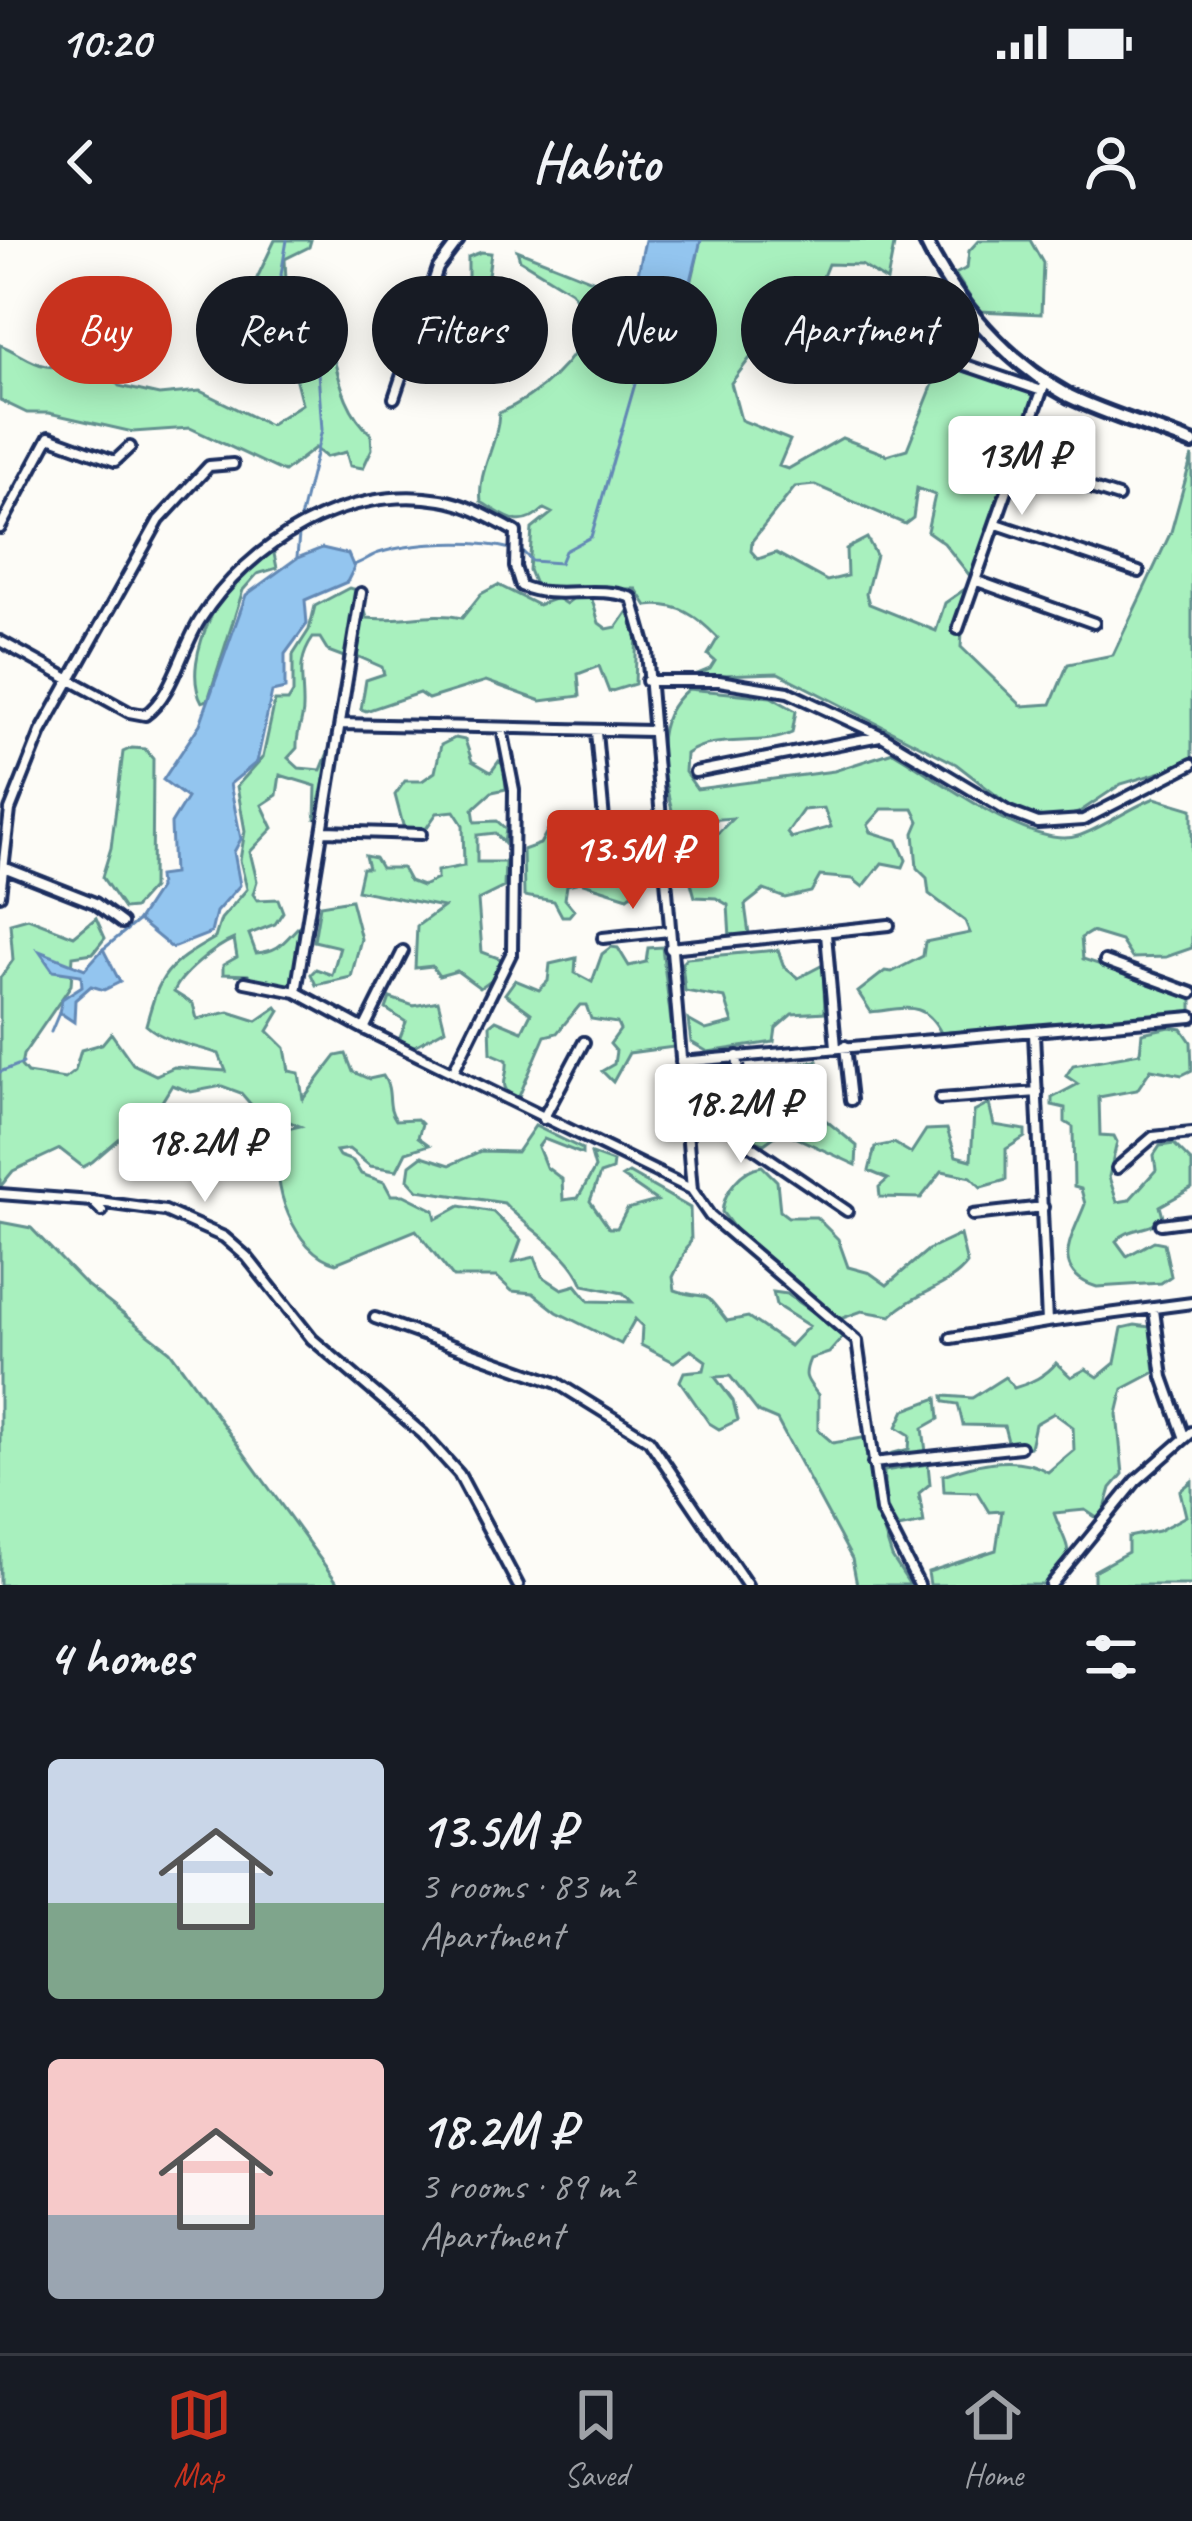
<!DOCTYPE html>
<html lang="en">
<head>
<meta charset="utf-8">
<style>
  :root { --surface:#171b24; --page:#20242c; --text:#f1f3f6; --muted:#9ea1a6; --line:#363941; --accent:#c8321e }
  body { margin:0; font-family:Caveat,sans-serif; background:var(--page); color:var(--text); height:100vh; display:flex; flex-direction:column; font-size:45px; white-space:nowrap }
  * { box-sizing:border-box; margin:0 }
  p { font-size:39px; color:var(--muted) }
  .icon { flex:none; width:66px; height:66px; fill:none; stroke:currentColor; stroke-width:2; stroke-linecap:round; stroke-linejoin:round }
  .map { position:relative; height:1345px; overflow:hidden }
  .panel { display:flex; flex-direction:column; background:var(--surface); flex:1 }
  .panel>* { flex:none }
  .guide { position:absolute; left:36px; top:36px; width:1122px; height:108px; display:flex; gap:24px }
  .price { position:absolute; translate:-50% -102px; padding:0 27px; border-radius:12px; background:#fff; color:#222; font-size:39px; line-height:78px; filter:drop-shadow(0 3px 6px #0008) }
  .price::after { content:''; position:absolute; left:50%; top:72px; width:36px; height:27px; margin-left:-18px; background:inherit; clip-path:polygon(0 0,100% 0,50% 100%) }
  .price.current { background:var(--accent); color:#fff }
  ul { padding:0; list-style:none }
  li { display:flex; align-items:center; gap:36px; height:300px; padding:0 48px }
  li span { display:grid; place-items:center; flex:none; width:336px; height:240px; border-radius:12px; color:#555 }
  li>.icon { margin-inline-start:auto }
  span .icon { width:144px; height:144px; fill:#fffc; stroke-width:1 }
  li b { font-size:51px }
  h2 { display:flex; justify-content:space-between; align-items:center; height:144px; padding:0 48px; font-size:51px }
  .chip { padding:0 42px; border-radius:54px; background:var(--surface); box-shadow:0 6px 30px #0003; font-size:42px; line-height:108px }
  .chip.current { background:var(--accent); color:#fff }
  .status { display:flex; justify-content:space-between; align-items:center; height:84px; padding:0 60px; background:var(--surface); direction:ltr }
  .status svg { height:33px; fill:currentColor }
  header { display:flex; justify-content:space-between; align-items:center; height:156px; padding:0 48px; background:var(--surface); font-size:54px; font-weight:700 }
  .menu { display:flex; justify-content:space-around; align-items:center; height:168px; border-top:3px solid var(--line); background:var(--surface); font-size:33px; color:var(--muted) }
  .menu a { display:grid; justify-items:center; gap:6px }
  .menu .current { color:var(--accent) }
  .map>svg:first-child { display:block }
  .green { fill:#a8f0be; stroke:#62908e; stroke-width:3; fill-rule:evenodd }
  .water { fill:#93c5ef; stroke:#6389b5; stroke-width:3 }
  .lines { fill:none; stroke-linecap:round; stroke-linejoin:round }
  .stream { stroke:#6389b5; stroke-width:3 }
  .minor-casing { stroke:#1b2f5e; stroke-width:16 }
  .secondary-casing { stroke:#1b2f5e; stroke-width:20 }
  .minor { stroke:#fdfcf7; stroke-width:8 }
  .secondary { stroke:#fdfcf7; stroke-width:10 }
</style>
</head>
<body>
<div class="status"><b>10:20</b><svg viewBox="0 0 49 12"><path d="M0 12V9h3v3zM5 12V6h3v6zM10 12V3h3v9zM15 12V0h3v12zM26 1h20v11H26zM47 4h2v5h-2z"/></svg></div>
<header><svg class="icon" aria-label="back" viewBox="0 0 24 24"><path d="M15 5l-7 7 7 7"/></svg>Habito<svg class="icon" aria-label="person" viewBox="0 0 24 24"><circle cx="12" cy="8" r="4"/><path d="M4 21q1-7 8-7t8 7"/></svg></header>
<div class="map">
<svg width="1192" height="1345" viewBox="0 0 1192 1345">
  <rect width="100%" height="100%" fill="#fdfcf7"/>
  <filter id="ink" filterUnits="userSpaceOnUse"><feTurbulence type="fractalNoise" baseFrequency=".00833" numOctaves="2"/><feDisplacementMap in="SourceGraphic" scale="24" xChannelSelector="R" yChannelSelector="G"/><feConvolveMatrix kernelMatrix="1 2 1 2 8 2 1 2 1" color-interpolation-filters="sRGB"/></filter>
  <g filter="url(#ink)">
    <path class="green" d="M275,0H311L309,7L285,19L286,42C346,70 321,151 371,194L372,209L363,228L350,226L346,212L326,217L315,208L284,232L190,188L133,192L49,173H27L0,160V105C15,110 31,124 46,126C73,130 102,122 119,146L159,155L200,151L269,185L302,164L273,50L257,38Z
      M688,0H895L887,41L861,25L828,24L788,123L778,126L750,118L731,143L741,180L790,200L779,226L788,229L842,198L887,215L907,209L935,139L917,118L928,115L1029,147L1036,160L974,341L944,303L927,291L935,255L917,248L913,278L905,284L815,245L795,247L752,301L751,311L758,319L776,313L827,341L847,336L846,309L867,298L876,315L866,354L869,364L936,391L945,363L965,349L961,407L1022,466L1051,464L1068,424L1113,415L1171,292L1192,216V523L1121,544L1078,573L1058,579L1019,573L956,524L778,433L693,436L710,429L715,421L708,415L718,398C697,376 678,362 647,366L636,349L536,347L529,330L532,289L552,273L544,269C520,292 507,277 481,262C477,231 498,205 499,173C540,155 574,123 592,82L571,51L520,20L517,10L600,43L632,65L656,61L670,76L684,74L698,14Z
      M979,0H1030L1043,23L1041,74L979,71L955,34L967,28L969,11Z
      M481,12L491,13L488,35L497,54L492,68L478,64L468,47V17Z
      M273,309L277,328L257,334L243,350L208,460L202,462C178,419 227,327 273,309Z
      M498,345L538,365L557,358L566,364L581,352L590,353L599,383L607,389L617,387L628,371L637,390L635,444L609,452L599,426L578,434L580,456L541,461L486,441L428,459L419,453L366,471L361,469L366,440L384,434L382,427L350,413L344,417L328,411L320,398H313C295,424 304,439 303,468C303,483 296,492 297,508L288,518L299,528L321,530L333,500L315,580L316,546L280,535L277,555L262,565L273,588L250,612L257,641L253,654L257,660L278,659L283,672L275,684L249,694L256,713C281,711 284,701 300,685L292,747L287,751L250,741L248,735L223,734V725L237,717L234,699C216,706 179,736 174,752L193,764L197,779L229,772L257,781L277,767L280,771L268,791L285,808L289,831L299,833L303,859L336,816L346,814L353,832L369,839L383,836C394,851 385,865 396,880L417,879L422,884L418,897L429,905L406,912L397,930L370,926L349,909L336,911L339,916L353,921L361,934L384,942L391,955H404L434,970L436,979L460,966L493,972L521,1000L513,1022L535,1017L542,1036L562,1049L576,1045L589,1061L632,1062L623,1053L583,1045C570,1011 532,993 504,963L418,950L408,939L410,925L422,916L450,925L481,911L517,912L535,886L582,909V914L544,899L538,907L546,927L562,939L563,960L578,958L595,928L591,914L613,922L612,930L600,934L590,961L609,988H617L627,969L657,961L622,937L629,933L690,968L691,1000L673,1037L675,1050C712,1063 698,1043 727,1081L748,1077L790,1106L809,1086L776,1065L773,1052L787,1054L840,1090L843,1097L829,1113L810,1119C802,1138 807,1140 818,1155V1190L833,1203L868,1197L871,1251L892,1317L910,1345H857L852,1319L777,1180L758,1172L730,1136L715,1137L733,1161L738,1180L719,1189L709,1183L680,1141L684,1132L704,1130L706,1121L691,1110L674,1122L641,1105L642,1086L635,1079L621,1104L557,1072L533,1053L512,1051L497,1037H453L416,990L336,1023C294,1013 269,942 281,906L266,895L247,903L237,897L239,888L266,877L283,890L300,886L253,867L241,853L222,846L191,852L172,845L161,863L92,922L83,927L60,909L13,931L0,947V738L13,720L10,683L28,678L74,696L96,678L105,698L93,713L73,716L71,745L23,815L21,826L27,833L65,839L75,831L81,810L102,804L111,793L133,824L156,835L174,827L226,831L219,814C194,805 166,803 146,785C160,733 166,726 215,698L221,679L247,649L240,620L245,591L237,546L263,517L275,461H288L293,453V415L309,390L315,366L349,348L359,350L367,378C401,382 430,371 462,378L481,354Z
      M688,449L771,457L796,471L792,493C760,508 715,493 686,514L685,532L697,549L834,531L893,512C937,537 1031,611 1078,596C1099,590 1131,567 1155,558L1192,569V708L1166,717L1132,718L1121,701L1091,692L1081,698L1083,719L1192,756V773L941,793C924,759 905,769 871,772L858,752L885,731L892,732L923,716L925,702L970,693L965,681L929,654L927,638L917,628L914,593L919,581L913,569H882L868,585L871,592L897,600L906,620L903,627L882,623L863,647L853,639L820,636L811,652L785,658L764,650L745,665L749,694L730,698L728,665L716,658L695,657L686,625L690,609L714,597L733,578L694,581L682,589L676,586C664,536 644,486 688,449ZM824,568L831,587L791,598L787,593L803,570Z
      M455,498L465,500L472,521L491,532L499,521L504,526L506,549L492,552L473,569L475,582L497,581L506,589L504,603L495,593L477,595V622H505L504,647L478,660L482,712L501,719L498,735L480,748L457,731L439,736L432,726L415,728L417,686L443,667L357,650L362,628H368L365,616L375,618L381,628H402L409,641L422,646L437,639V631L464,626L463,585L454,571L437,573L425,590L404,589L395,555L405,541H422L435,532L441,505Z
      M132,508L145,509L153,519L152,648L134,668L124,669L102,637L111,608L123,512Z
      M561,578L572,606L623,610L639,630L643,646L628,657L580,642L567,645L565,659L574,670L569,676H562L554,661L524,656L523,610L540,604L554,579Z
      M351,660L361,699L351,737L316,745L311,734L316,729L332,735L340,707L314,701L320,665Z
      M611,707L618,708L629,726L646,722L648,708L662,707L674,807L629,813L613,842L602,831L614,824L616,811L610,804L620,790L617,783L591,779L586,765H580L557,793L545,796L517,861C495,844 509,840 507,820L491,813L490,785L496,780L522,791L531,773L505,754L515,740L539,750L548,741L550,724L576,718L575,733L592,742L602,714Z
      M778,710L784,727L798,738L823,725L825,772L792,774L776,788L774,802L708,812L691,802L688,780L706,790L733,783L725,758L685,751L682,723L687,718Z
      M390,758L414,766L438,761L445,789L406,811L399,800L406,782L386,769Z
      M1170,787L1182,789L1191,802L1192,830L1182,835L1151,829L1137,850L1099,857L1100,895L1114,896L1117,902L1109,937L1117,962L1129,960L1156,930L1154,915L1160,906L1174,904L1192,922V948L1160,966L1163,977C1151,992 1129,986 1116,1001L1127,1016L1154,1001L1164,1003L1171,1036L1161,1043L1097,1047C1047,1031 1074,994 1085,964L1081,949L1074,947L1073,887L1065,882V868L1052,865V858L1078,844L1066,836L1073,825L1140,813L1142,793Z
      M817,821L821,836L812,869L857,906L856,925L782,891L764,904L752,900V887L772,875L773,859L764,850L772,828Z
      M989,864L994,885L1025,890V897L1006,909V940L981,947L971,937L942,931L921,958L880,957L879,947L888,939L869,931L875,907L894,903L911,913L926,890L947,889L956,916L971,920L974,872Z
      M762,926L777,941L780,971L788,977H816L838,999L848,1027L870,1033L887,1045L928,1010L960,995L967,1024C948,1049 916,1051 891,1076L862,1071L840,1079L740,996L722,972C724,951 741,929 762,926Z
      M0,982L31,988L84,1043L170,1111L339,1345H0Z
      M1135,1085L1150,1087L1155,1132L1123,1149L1117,1174L1123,1234L1111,1248L1103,1276L1097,1278L1085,1270L1054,1273C1068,1313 1079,1309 1046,1345H930L928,1332L996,1310L1002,1271L989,1272L977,1252L944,1251L943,1235C975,1223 1017,1213 1048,1232L1074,1210L1073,1187L1054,1173L1035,1184L1030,1207L1010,1209L1004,1186L963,1185L958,1164L944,1162L943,1156L972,1158L1005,1137L1014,1148C1029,1144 1047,1135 1056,1123L1071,1137L1086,1129L1098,1137L1115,1123L1122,1088Z
      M937,1158L939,1179L923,1188L926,1212L920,1219L886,1220V1215L909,1209L910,1195L897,1187L905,1170Z
      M928,1224L930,1244L919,1253L924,1283L898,1288L884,1265V1231Z
      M1192,1241V1345H1094V1331L1128,1312V1297L1158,1291L1186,1276L1180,1251Z"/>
    <path class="water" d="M645,0H701L681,82L634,53Z
      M322,308L348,314L354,328L347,342L305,360L307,384L285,414V449L272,452L257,522L230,544L241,599L234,612L240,645L216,672L211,693L172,708L138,680L159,648L158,636L173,634L171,584L187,558L163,540L200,484L246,355L297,318Z
      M103,709L120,742L104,750L91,746L75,760L74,782L59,772L62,759L82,746L81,735L53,731L39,711L85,729Z"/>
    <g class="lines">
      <path class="stream" d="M287,0L281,35L318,132L322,190L299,283
        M523,312L532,321L560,323L565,311L591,297L645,109L667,74
        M297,317L299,295
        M353,325C364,322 369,316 379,313C414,302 476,300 511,309
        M101,711L140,679
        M51,792L59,773
        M0,832L23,823"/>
      <defs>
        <path id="minor" d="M874,94L1042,151L1044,147
          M394,158L438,28L459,0
          M1017,224L1118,257
          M997,284L1139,332
          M0,288L49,197L115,221L130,207
          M977,341L1094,383
          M958,389L1042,151
          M0,401L129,472L145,475C172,457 182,408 200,380C249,303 346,244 441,260C468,264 492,279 516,292L515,327L521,346C556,361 595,344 632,358L647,411L692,950L710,976L857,1101L881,1271L919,1345
          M647,441H719L788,452L882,496L1009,572L1038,583L1083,580L1192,524
          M340,484L651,491
          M596,492L604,580
          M695,532L880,496
          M324,591L421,594
          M6,628L95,663L122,683
          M0,655L10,570L41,492L159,280L209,226L233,224
          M826,694L836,807
          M603,698L669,691
          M670,708L889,685
          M1105,721L1192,753
          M245,742L296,752L361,353
          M296,752L364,789L403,711
          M364,789L691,949
          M1034,793L1047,1082L1192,1063
          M845,806L851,860
          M737,816L747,903L847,971
          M681,822L1192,777
          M453,832L512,712L514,550L502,489
          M940,859L1038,852
          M543,879L584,802
          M1117,928L1153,897L1192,893
          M0,954L92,961L102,971
          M92,961L165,971L224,997L247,1017L312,1099L423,1194L459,1234L518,1345
          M973,975L1043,967
          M1161,984L1192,980
          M1154,1070L1163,1137L1184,1196
          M375,1078L557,1143L649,1200L747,1345
          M951,1098L1047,1082
          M873,1223L1020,1207
          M1051,1345L1136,1241L1192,1192"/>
        <path id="secondary" d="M925,0C954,62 1008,123 1069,156C1108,175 1152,187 1192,203"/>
      </defs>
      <use href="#minor" class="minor-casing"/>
      <use href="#secondary" class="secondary-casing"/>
      <use href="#minor" class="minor"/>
      <use href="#secondary" class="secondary"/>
    </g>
  </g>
</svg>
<b class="price" style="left:1022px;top:278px">13M ₽</b>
<b class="price current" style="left:633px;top:672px">13.5M ₽</b>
<b class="price" style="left:741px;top:926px">18.2M ₽</b>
<b class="price" style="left:205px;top:965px">18.2M ₽</b>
<div class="guide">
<a class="chip current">Buy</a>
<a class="chip">Rent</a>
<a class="chip">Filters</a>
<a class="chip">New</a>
<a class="chip">Apartment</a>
</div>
</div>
<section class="panel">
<h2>4 homes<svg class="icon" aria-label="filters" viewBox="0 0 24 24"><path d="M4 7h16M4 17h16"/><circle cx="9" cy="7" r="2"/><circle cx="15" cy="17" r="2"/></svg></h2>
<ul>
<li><span style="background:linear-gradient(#c9d6e8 60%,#7fa58c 0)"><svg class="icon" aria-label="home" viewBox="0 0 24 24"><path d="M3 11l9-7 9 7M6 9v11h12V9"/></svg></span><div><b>13.5M ₽</b><p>3 rooms · 83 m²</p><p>Apartment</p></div></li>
<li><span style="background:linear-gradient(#f6c9c9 65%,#9aa5b1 0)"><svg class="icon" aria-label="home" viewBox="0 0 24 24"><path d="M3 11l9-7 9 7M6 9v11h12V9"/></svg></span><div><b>18.2M ₽</b><p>3 rooms · 89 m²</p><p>Apartment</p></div></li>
</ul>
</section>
<nav class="menu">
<a class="current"><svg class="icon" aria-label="map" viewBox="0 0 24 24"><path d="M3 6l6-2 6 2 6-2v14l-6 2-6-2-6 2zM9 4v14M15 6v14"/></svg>Map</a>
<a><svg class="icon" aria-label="saved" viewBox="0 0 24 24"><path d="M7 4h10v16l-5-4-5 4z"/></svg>Saved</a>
<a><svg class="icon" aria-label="home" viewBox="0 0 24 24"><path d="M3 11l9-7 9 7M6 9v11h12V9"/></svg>Home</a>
</nav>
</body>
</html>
